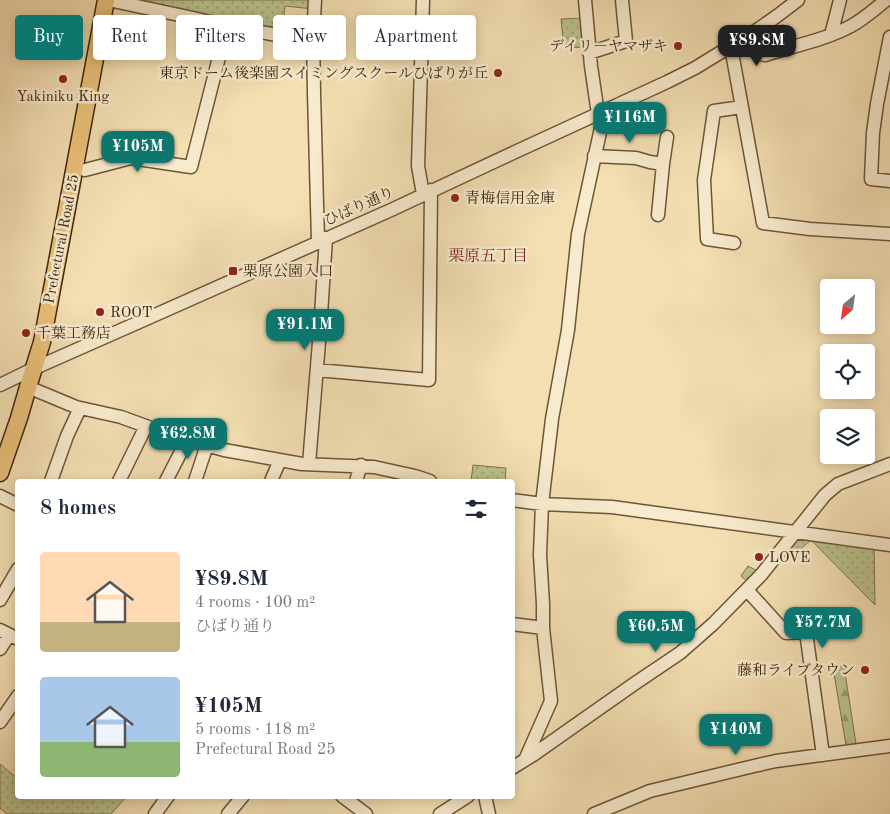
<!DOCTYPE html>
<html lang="en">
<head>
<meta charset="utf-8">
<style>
  :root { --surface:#fff; --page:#f6f6f7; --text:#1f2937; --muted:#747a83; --accent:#0f766e }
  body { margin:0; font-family:"Old Standard TT","Noto Serif JP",serif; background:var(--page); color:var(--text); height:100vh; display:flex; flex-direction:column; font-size:19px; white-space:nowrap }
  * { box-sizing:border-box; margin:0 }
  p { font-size:16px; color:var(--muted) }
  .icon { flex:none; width:28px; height:28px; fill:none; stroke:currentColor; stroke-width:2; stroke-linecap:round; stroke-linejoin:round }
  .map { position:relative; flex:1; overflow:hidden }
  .details { position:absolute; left:15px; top:479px; width:500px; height:320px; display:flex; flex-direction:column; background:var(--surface); border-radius:5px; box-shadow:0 2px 12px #0003 }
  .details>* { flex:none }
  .top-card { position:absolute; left:15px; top:15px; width:500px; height:45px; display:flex; gap:10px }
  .needle { width:32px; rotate:209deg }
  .fabs { position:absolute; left:820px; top:279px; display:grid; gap:10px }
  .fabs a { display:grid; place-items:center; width:55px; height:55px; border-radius:5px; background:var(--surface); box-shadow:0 2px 12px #0003; font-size:25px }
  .price { position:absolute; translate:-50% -42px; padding:0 11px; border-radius:10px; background:var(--accent); color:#fff; font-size:16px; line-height:32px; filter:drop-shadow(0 1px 2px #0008) }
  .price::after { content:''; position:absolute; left:50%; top:30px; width:15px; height:11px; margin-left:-8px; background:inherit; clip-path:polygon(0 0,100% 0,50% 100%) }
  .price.on { background:#222; color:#fff }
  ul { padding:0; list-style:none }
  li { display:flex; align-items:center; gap:15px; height:125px; padding:0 25px }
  li span { display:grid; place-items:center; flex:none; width:140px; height:100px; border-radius:5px; color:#555 }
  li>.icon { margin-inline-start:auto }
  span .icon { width:60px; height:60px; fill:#fffc; stroke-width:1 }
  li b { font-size:21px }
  h2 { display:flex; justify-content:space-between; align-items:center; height:60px; padding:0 25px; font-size:21px }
  .tag { padding:0 18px; border-radius:5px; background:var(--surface); box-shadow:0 2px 12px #0003; font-size:18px; line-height:45px }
  .tag.on { background:var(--accent); color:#fff }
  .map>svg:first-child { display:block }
  .forest { fill:url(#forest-firs); stroke:#7e744e }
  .park { fill:url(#park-dots); stroke:#7e744e }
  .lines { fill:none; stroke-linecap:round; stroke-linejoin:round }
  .minor-casing { stroke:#6e5538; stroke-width:15 }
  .major-casing { stroke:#41270f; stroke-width:19 }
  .minor { stroke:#f7eacd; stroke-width:12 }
  .major { stroke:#eac079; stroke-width:16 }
  .poi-dot { fill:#8f2418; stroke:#f7eacd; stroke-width:2 }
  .labels { text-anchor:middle; stroke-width:5; stroke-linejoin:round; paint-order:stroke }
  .poi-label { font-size:15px; fill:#41270f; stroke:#f7eacd; text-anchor:start }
  .street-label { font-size:15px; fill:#41270f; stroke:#f7eacd }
  .neighbourhood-label { font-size:16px; fill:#7a1f14; stroke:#f7eacd }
</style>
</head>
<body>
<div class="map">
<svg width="890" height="814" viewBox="0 0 890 814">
  <defs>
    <pattern id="forest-firs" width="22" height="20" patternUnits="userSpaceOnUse" patternTransform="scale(1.25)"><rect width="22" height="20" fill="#bac28c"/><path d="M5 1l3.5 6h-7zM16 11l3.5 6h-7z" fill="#999e71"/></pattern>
    <pattern id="park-dots" width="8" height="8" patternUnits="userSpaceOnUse" patternTransform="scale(1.25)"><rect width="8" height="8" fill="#bac28c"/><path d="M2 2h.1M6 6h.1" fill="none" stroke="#999e71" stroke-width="1.8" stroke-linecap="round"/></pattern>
  </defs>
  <rect width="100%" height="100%" fill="#f3dfb2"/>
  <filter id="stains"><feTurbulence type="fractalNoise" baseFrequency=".004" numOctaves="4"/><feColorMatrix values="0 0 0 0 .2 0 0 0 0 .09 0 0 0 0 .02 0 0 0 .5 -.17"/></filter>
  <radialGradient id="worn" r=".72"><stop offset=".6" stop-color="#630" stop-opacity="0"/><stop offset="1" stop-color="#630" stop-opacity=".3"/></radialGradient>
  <path class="forest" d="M844,666L856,744L846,745L833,668Z"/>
  <path class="park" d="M129,0H312V9L285,6L282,32Z
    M583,18L585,47L564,48L561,19Z
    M473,465L506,468L505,481H471Z
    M795,532L874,543L875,605L811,540L791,557L784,551L750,584L741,576L748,566L761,573Z
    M0,764L17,778L18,796H127L111,814H7L0,808Z"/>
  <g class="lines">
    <defs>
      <path id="minor" d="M423,0L418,166L423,194
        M227,26L277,35L313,37L314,93L318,241
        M783,32L785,49
        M831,35L840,0
        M313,37L315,0
        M747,37C751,44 755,53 765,55C793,46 825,40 851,26C864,19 875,9 886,0
        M890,37L877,104L873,133L871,179L890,181
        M731,47L763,223L810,229L890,234
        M589,53L626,41L622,0
        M594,156L636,158L650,162L663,164
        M85,170L131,158L191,167L227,26L193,18L108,0
        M658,215L663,164L667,137
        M734,243L707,239L704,180L714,111L742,107
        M317,370L429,380L431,190
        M0,385L35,368L137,323L391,210L515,152L667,82L695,68L754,32L777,16L798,0
        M28,387L76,407L121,417L173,436L224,450L302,464L374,467L415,476L430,481
        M309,464L320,330L326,238
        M51,481L67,436L80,408
        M119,481L146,426
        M166,481L187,440
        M195,481L207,445
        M271,481L280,460
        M356,481L361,465
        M0,496L18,505
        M512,500L542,504L612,507L890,545
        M747,590L786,633L806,632L823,755
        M0,600L18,569
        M512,624L543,628
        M0,630L18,639
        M0,649L9,635
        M0,722L18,696
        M525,760L551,701L543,628V604L540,555L542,504L552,419L568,330L578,234L602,123L598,114L591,66L585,0
        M512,768L533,755L634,684L680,653L713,624L761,575L825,495L838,484L890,464
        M342,796L366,814
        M485,796L489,814
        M155,814L168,796
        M228,814L243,796
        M440,814L468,796
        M594,814L650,791L754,766L776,761L890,746"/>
      <path id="major" d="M0,473L19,418L28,387L42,342L106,0"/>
    </defs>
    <use href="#minor" class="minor-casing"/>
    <use href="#major" class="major-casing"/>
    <use href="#minor" class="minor"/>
    <use href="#major" class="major"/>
  </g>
  <g class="poi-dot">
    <circle cx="678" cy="46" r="5"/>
    <circle cx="498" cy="73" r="5"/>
    <circle cx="63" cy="79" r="5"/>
    <circle cx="455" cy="198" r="5"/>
    <rect x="228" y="266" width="10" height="10" rx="2.5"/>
    <circle cx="100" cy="312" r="5"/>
    <circle cx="26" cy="333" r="5"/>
    <circle cx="759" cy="557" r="5"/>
    <circle cx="865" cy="670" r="5"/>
  </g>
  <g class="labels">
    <g class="poi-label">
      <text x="668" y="51" text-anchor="end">デイリ－ヤマザキ</text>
      <text x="488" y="78" text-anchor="end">東京ドーム後楽園スイミングスクールひばりが丘</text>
      <text x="63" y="101" text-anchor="middle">Yakiniku King</text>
      <text x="465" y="203">青梅信用金庫</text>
      <text x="243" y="276">栗原公園入口</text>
      <text x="110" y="317">ROOT</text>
      <text x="36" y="338">千葉工務店</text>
      <text x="769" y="562">LOVE</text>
      <text x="855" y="675" text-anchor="end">藤和ライブタウン</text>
    </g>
    <g class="street-label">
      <text transform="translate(359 206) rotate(-24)" y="5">ひばり通り</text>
      <text transform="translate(61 239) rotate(-79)" y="5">Prefectural Road 25</text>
    </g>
    <g class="neighbourhood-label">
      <text x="488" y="261">栗原五丁目</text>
    </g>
  </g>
  <rect width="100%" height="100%" filter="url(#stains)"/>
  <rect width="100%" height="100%" fill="url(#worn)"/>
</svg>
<div class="fabs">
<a><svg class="needle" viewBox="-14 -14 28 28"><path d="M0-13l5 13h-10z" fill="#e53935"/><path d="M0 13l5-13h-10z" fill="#747a83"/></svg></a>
<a><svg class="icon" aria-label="locate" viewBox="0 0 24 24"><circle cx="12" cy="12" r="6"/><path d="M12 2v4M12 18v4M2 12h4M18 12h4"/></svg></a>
<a><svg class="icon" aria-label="layers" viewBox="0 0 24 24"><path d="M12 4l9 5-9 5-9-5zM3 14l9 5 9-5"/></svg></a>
</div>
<b class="price on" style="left:757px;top:67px">¥89.8M</b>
<b class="price" style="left:630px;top:144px">¥116M</b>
<b class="price" style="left:138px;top:173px">¥105M</b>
<b class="price" style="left:305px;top:351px">¥91.1M</b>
<b class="price" style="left:188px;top:460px">¥62.8M</b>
<b class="price" style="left:823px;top:649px">¥57.7M</b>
<b class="price" style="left:656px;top:653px">¥60.5M</b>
<b class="price" style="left:736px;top:756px">¥140M</b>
<div class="top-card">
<a class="tag on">Buy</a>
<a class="tag">Rent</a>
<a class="tag">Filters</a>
<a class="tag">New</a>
<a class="tag">Apartment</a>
</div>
<section class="details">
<h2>8 homes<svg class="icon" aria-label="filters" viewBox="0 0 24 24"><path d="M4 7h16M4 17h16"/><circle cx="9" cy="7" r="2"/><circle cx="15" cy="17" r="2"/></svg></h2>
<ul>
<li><span style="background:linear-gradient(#ffd9b3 70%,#c2b280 0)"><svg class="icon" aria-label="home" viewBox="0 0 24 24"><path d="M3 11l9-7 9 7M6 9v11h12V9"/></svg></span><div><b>¥89.8M</b><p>4 rooms · 100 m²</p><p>ひばり通り</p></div></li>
<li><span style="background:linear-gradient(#a9c7e8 65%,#8fb573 0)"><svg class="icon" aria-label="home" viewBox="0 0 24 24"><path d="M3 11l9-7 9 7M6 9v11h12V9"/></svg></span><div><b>¥105M</b><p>5 rooms · 118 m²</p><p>Prefectural Road 25</p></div></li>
</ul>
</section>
</div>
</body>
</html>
